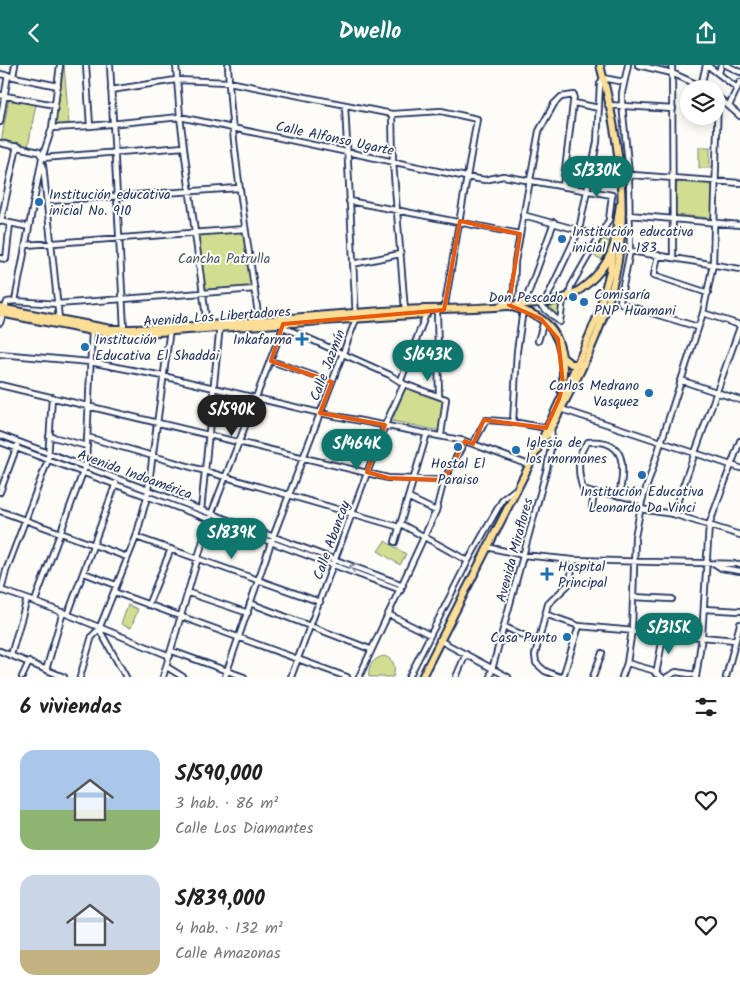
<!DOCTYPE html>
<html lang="es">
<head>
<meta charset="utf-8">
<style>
  :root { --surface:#fff; --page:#f6f6f6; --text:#202124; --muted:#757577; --accent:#0f766e }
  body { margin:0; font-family:Kalam,sans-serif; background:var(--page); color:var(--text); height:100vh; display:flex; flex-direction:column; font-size:19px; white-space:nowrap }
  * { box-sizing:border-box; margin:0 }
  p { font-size:16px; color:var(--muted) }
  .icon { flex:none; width:28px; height:28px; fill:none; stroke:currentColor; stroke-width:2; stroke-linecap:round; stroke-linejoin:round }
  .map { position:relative; height:612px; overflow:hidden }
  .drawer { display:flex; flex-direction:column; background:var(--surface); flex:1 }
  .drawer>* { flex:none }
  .buttons { position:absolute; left:680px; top:15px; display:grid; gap:10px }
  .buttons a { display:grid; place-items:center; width:45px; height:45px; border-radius:50%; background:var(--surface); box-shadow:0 2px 12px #0003; font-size:25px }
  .price { position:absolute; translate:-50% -42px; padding:0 11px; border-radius:18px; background:var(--accent); color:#fff; font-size:16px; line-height:32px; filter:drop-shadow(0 1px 2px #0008) }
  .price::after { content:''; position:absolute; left:50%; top:30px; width:15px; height:11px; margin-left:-8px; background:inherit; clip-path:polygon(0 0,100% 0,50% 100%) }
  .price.active { background:#222; color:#fff }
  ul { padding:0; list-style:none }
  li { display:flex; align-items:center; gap:15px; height:125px; padding:0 20px }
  li span { display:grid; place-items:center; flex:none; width:140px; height:100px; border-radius:15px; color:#555 }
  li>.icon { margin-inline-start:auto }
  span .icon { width:60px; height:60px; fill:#fffc; stroke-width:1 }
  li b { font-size:21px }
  h2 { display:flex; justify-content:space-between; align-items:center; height:60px; padding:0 20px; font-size:21px }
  header { display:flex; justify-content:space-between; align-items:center; height:65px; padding:0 20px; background:var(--accent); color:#fff; font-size:22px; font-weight:800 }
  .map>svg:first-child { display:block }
  .green { fill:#d1dd90; stroke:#768677 }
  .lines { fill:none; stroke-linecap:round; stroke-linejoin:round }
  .minor-casing { stroke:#1b2f5e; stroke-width:8 }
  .highway-casing { stroke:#1b2f5e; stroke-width:10 }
  .minor { stroke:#fdfcf7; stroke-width:4.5 }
  .highway { stroke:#fcde96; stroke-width:6 }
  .oneway { stroke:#8c96aa }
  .marked { fill:none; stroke:#e8590c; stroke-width:4; stroke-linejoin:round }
  .poi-dot { fill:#1f6fb2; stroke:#fdfcf7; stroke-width:2 }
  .labels { text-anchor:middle; stroke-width:4; stroke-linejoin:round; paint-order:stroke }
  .street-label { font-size:14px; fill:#1b2f5e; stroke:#fdfcf7 }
  .poi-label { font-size:14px; fill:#1b2f5e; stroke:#fdfcf7; text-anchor:start }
  .park-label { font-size:14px; fill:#485a6a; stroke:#fdfcf7 }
</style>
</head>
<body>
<header><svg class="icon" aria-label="back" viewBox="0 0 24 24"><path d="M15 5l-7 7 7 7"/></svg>Dwello<svg class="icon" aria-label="share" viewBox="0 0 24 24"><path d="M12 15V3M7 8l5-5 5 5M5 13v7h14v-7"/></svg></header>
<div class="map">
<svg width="740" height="612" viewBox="0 0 740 612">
  <rect width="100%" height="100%" fill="#fdfcf7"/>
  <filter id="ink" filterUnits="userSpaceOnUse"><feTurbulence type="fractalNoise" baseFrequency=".02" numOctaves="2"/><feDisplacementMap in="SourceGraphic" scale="10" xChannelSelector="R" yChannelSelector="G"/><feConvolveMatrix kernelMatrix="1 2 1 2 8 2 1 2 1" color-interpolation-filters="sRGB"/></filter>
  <g filter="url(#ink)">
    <path class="green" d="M64,0L69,59L55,60Z
      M9,33L36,39L28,82L1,77Z
      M699,82H710V103H699Z
      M677,116L714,118L712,153L675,150Z
      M243,166L252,222L205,225L198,170Z
      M602,173L612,178L603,195L592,190Z
      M560,238L559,253L546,242Z
      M406,322L444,335L441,366L392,356Z
      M385,476L406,489L400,500L378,486Z
      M128,540L138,544L131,563L121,559Z
      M384,591C395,595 396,602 393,612H369C367,601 374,593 384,591Z"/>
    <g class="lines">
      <defs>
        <path id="minor" d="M86,0L90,61
          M110,0L124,264
          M176,0L180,52L207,260
          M228,0C232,87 247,171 259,256
          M628,0L622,28V39L629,109L630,186L620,236L622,239L698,262
          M638,0L672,8L707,24
          M672,0L673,193
          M707,0L737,23
          M726,0L740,7
          M719,8L721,0
          M0,9L58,21
          M13,11L15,0
          M701,21L706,0
          M111,25L176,15L229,17L392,49L441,46L477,54L444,245
          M0,30L55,40
          M717,31L740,51
          M574,38L599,43
          M608,40L673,44
          M729,41L740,17
          M392,49L393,97L405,246
          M0,57L8,10
          M52,63L90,61L180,52L466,112L485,115L503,111L612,130L609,155L571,221L569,231
          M0,78L39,87L42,92
          M42,93L184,82
          M43,100L59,254
          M619,109L740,118
          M47,136L238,123
          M349,136L520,169
          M523,150L600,171L615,169
          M629,150L740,160
          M0,156L29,162
          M1,156L17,81
          M26,180L245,164
          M630,186L740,204
          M658,190L654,210L708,228
          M0,193L6,194L10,158
          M353,199L400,189
          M15,236L57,239L255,224
          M545,237L579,165L597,77L600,19L603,13L624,17
          M538,238L560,257L563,234
          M524,240L554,157
          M500,241L511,233L514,226L515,197L539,66L554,39L561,32L574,30L563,122
          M437,246L439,331
          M703,248L740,260
          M0,258L7,237L15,236L42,93L52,63L60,0
          M283,262L390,310L404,319L446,334L441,370
          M538,276L544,256
          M0,289L90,297L163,311L320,348L465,376L529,400
          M271,296L332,317
          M401,315L426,249
          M680,315L740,335
          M0,320L388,413L444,415
          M561,344L740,403
          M513,357L517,286L523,245
          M0,370L403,520
          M49,371L87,381
          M87,372L399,462
          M0,377L401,525
          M473,379L486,355L513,357L546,363
          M0,427L17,381
          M619,431C625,403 627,373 588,377C576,387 578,410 583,424C593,430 599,428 610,429C621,430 631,434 642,436
          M409,433L436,446
          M592,442L594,429
          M640,444L673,449L740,470
          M201,445L220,260
          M0,446L127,492
          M673,449L740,262
          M401,459L468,496
          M136,472L320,537
          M395,477L427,368
          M487,482L523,490L573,495L740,499
          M715,499L721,503L740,506
          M84,508L116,520
          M0,525C58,543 113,569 170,591
          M1,526L6,506L48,395L52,332
          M114,527L347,612
          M189,528L248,548
          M633,532L672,534
          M35,536L86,399L92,264
          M250,538L370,584
          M148,540L171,484
          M704,544L740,546
          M68,549L116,418
          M388,549L430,570
          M545,549L579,561L735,575
          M505,562L538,577
          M99,564L126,612
          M439,575L508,612
          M0,586L64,612
          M172,586L244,612
          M11,590L27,534
          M627,598L652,605L662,612
          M167,602L183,612
          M46,605L63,547
          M656,609L664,567
          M22,612L29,597
          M80,612L92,571L99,564L136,472L147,432L170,264
          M163,612L209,455L283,262L282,256
          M225,612L273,472L356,254L345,40
          M291,612L385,360L404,319
          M359,612L436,446L444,415L465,376
          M409,612L468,496L503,434L516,424
          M456,612L466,589
          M490,612L547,403L552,377L551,363
          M560,612L545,606L536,598L535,590L548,539L570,518L573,495
          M563,612L579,561
          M593,612L602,588
          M622,612L627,598L632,565L635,472L642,436L703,248L713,199L718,32
          M667,612L676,607L696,610
          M696,612L702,571L709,460L740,376
          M726,612L740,559"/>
        <path id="highway" d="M512,242C522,245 533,248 541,254C563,269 566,302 561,325
          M0,243L111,264H129C228,262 326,247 425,244C459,244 493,243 527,239C539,238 553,238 564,233C586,225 608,202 614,179
          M0,248L92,266L129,269L426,249
          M562,292L571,299H580
          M546,371C556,355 564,338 573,321C591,286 607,250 615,211C630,145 617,64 600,0
          M422,612L538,383L583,286L598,250L610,206L620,139"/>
      </defs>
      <use href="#minor" class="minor-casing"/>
      <use href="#highway" class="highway-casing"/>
      <use href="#minor" class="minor"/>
      <use href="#highway" class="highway"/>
    </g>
    <defs><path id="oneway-chevron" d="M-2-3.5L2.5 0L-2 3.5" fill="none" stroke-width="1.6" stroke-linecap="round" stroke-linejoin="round" transform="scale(1.25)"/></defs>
    <use class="oneway" href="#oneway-chevron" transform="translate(353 502) rotate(-160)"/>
  </g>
  <path class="marked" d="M460,156L520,169L509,240L541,254L558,274L563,319L559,334L546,363L484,355L473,379L465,376L444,415L388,413L367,407L385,360L320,348L332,317L271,296L283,259L444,245Z"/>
  <g class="poi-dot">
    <circle cx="39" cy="137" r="5"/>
    <circle cx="562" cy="174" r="5"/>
    <circle cx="573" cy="232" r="5"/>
    <circle cx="584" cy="237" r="5"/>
    <path d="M299.5 266.5h5v5h5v5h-5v5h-5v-5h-5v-5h5z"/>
    <circle cx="85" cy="282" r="5"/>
    <circle cx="649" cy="328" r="5"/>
    <circle cx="458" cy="382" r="5"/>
    <circle cx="516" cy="385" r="5"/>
    <circle cx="642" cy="410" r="5"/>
    <path d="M544.5 501.5h5v5h5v5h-5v5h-5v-5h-5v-5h5z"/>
    <circle cx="567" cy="572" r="5"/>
  </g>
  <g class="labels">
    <g class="street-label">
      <text transform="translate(335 73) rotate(12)" y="5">Calle Alfonso Ugarte</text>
      <text transform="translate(217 251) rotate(-4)" y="5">Avenida Los Libertadores</text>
      <text transform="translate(327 300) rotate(-69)" y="5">Calle Jazmín</text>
      <text transform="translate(135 409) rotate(20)" y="5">Avenida Indoamérica</text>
      <text transform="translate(331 475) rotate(-70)" y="5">Calle Abancay</text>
      <text transform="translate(514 485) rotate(-75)" y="5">Avenida Miraflores</text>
    </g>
    <g class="poi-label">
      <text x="49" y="134">Institución educativa<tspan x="49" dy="16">inicial No. 910</tspan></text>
      <text x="572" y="171">Institución educativa<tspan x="572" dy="16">inicial No. 183</tspan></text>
      <text x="594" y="234">Comisaría<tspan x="594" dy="16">PNP Huamani</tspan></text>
      <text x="563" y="237" text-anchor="end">Don Pescado</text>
      <text x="95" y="279">Institución<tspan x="95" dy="16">Educativa El Shaddai</tspan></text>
      <text x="292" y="279" text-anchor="end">Inkafarma</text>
      <text x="639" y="325" text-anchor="end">Carlos Medrano<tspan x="639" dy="16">Vasquez</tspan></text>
      <text x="526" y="382">Iglesia de<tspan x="526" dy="16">los mormones</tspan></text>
      <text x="458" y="403" text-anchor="middle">Hostal El<tspan x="458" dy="16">Paraiso</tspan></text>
      <text x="642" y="431" text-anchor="middle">Institución Educativa<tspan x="642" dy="16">Leonardo Da Vinci</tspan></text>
      <text x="558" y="506">Hospital<tspan x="558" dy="16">Principal</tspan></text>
      <text x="557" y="577" text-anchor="end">Casa Punto</text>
    </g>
    <g class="park-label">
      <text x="224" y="198">Cancha Patrulla</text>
    </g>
  </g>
</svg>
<div class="buttons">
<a><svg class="icon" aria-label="layers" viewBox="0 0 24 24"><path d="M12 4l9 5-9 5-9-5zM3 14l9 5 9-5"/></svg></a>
</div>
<b class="price" style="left:597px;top:133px">S/330K</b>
<b class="price" style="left:428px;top:317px">S/643K</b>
<b class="price active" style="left:232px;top:372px">S/590K</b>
<b class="price" style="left:357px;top:406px">S/464K</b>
<b class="price" style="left:232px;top:495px">S/839K</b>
<b class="price" style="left:669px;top:590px">S/315K</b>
</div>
<section class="drawer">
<h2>6 viviendas<svg class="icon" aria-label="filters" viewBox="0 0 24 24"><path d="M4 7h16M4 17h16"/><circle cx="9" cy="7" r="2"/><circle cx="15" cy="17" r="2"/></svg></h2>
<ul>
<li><span style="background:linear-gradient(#a9c7e8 60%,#8fb573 0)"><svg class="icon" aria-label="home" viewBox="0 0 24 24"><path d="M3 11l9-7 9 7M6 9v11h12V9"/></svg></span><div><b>S/590,000</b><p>3 hab. · 86 m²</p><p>Calle Los Diamantes</p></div><svg class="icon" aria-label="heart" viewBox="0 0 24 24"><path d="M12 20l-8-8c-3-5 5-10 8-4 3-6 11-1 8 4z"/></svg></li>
<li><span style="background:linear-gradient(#c9d6e8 75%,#c2b280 0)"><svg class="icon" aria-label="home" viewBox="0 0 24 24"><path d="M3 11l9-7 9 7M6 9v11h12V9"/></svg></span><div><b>S/839,000</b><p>4 hab. · 132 m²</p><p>Calle Amazonas</p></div><svg class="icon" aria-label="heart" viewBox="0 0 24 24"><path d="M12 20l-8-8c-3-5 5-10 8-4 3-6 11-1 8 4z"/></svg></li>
</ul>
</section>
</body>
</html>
